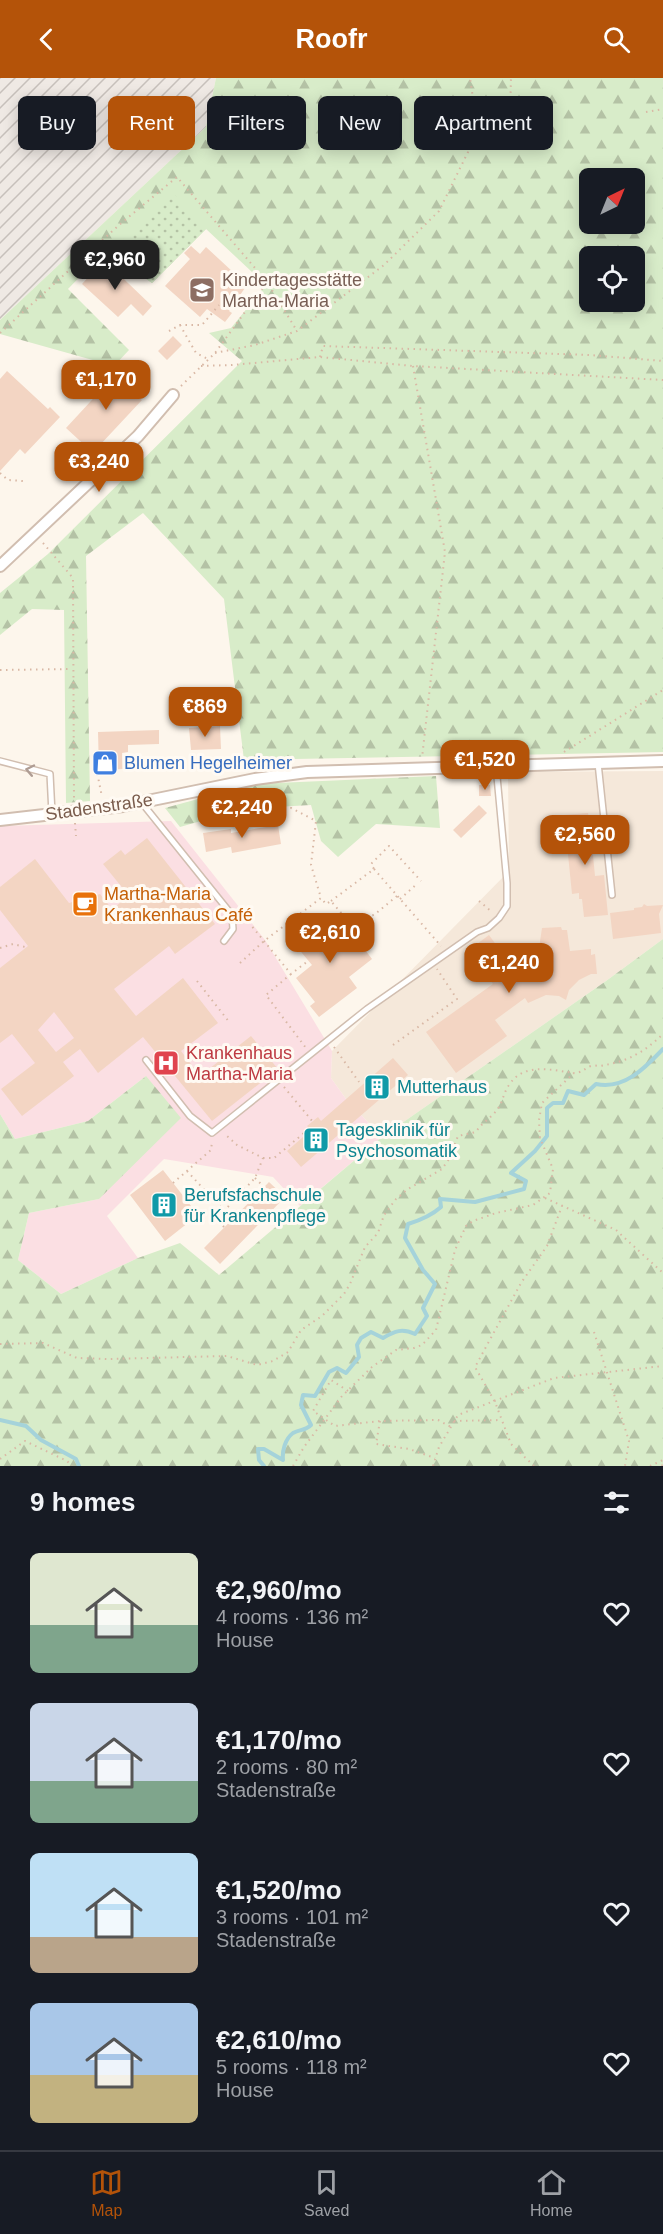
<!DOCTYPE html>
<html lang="en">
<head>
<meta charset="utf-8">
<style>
  :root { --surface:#171b24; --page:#20242c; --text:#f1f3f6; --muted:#9ea1a6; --line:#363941; --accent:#b45309 }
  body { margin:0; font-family:Helvetica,sans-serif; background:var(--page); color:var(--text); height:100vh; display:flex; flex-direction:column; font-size:22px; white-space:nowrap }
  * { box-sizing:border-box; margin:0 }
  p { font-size:20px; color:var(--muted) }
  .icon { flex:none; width:33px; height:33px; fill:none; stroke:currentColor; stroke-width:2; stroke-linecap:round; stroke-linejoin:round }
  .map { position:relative; height:1388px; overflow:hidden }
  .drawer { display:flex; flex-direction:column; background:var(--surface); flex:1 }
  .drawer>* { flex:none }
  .top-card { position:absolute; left:18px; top:18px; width:627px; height:54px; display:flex; gap:12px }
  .needle { width:39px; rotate:43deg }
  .fabs { position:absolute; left:579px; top:90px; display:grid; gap:12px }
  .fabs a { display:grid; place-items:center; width:66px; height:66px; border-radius:9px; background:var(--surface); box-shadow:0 3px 15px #0003; font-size:30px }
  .price { position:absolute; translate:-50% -51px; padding:0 14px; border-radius:12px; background:var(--accent); color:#fff; font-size:20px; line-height:39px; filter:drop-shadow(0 2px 3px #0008) }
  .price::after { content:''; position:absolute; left:50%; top:36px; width:18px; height:14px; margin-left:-9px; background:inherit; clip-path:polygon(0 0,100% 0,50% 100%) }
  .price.active { background:#222; color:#fff }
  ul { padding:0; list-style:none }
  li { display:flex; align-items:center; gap:18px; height:150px; padding:0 30px }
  li span { display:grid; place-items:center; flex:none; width:168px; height:120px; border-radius:9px; color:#555 }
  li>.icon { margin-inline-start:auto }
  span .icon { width:72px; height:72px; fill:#fffc; stroke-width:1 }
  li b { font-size:26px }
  h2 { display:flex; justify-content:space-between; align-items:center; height:72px; padding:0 30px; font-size:26px }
  .tag { padding:0 21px; border-radius:9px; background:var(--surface); box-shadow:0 3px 15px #0003; font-size:21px; line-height:54px }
  .tag.active { background:var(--accent); color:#fff }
  header { display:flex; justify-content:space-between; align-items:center; height:78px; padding:0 30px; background:var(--accent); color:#fff; font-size:27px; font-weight:800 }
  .tab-bar { display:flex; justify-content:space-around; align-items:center; height:84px; border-top:2px solid var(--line); background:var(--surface); font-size:16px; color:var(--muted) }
  .tab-bar a { display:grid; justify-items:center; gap:3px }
  .tab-bar .active { color:var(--accent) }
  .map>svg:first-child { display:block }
  .residential { fill:#f5e8da }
  .industrial { fill:url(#industrial-furrows) }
  .medical { fill:#fbdfe3 }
  .forest { fill:url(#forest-firs); fill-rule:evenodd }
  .park { fill:url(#park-dots) }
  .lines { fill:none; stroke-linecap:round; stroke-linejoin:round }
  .stream { stroke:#a5d3da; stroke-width:4 }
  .building { fill:#f3d5c3; fill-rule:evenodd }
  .service-casing { stroke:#d1beb0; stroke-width:8 }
  .minor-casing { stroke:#d1beb0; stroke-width:14 }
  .path { stroke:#d9b8a5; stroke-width:2; stroke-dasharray:1.5 4.5; stroke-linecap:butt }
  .service { stroke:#fff; stroke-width:5 }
  .minor { stroke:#fff; stroke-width:10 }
  .oneway { stroke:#af9d94 }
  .labels { text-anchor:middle; stroke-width:6; stroke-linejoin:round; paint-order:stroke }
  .education-label { font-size:18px; fill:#785e54; stroke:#fffaf3; text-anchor:start }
  .shop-label { font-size:18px; fill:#366cbe; stroke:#fffaf3; text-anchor:start }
  .street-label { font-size:18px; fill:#7a5c4d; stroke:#fffaf3 }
  .food-label { font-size:18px; fill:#c56008; stroke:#fffaf3; text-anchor:start }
  .health-label { font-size:18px; fill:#be3a42; stroke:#fffaf3; text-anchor:start }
  .culture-label { font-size:18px; fill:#0d838f; stroke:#fffaf3; text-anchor:start }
</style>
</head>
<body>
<header><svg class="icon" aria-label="back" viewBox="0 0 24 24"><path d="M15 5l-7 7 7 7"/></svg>Roofr<svg class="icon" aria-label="search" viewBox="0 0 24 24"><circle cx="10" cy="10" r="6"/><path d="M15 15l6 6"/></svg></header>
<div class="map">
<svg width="663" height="1388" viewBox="0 0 663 1388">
  <defs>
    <pattern id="industrial-furrows" width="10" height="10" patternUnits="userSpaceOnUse" patternTransform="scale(1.5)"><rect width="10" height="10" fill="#efe9e4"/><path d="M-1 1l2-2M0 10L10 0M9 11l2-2" fill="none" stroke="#c7c0bb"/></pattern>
    <pattern id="forest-firs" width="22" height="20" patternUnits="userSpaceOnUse" patternTransform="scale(1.5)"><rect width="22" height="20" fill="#d8ecc9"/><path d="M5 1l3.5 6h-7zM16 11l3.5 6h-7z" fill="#b4c2a5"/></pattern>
    <pattern id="park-dots" width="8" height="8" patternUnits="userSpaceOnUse" patternTransform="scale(1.5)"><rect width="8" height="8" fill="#d8ecc9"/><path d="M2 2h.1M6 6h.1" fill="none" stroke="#b4c2a5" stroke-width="1.8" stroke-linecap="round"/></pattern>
  </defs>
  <rect width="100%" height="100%" fill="#fdf6ec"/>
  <path class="residential" d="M663,693V861L606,903L382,1059L346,1021L331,1000L332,973L509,793L508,694Z"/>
  <path class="industrial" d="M0,0H216L206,49L0,242Z"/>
  <path class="medical" d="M171,743L265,862L332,973L331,1000L346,1021L382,1059L300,1128L273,1099L164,1081L107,1138L138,1180L61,1216L18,1182L29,1135L99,1121L146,998L88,1043L15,1061L0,1036V748Z"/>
  <path class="forest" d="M216,0H663V674L244,682L224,521L143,435L86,478L90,723L66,725L64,532L32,531L0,557V515L48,476L242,283L209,255L231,250L266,207L206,151L152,205L106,172L68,211L129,272L114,288L0,256V242L206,49ZM590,100H634V146H590ZM590,178H634V224H590Z
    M436,698L440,750L376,746L338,779L321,763L311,727L243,731L180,749L165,730L253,706Z
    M663,861V1388H0V1036L15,1061L88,1043L146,998L181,1040L99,1121L29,1135L18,1182L61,1216L138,1180L180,1165L219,1197L382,1059L606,903Z"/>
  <path class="park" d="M174,116L206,151L152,205L109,174Z"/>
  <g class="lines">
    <path class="stream" d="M0,1342L26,1348L41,1362L76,1381L79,1388
      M264,1388L259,1382L258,1371H264L283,1382C282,1373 285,1361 293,1355C300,1351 305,1353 311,1347L301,1327L303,1317L315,1318L329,1294L337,1290L346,1295L359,1279L357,1267L361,1260L371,1254L383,1260C395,1253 402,1250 415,1256L427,1238L423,1230L435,1206L423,1192L405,1160L408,1146C421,1142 431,1138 441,1129L440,1121L475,1124L524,1111L526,1103L511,1095L535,1073L547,1058V1030L553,1025H563L568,1013L584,1017L596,1006C624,1012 645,990 663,971"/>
  </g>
  <path class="building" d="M191,168L200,176L206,169L247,207L229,233L232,235L225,244L207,231L200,239L165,208L190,181L184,175Z
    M104,182L152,228L143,238L131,226L118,239L82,206Z
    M173,258L182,267L167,282L158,273Z
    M7,293L48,331L50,329L60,339L25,376L20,371L0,393V301Z
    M123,293L145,314L139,320L142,322L99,368L97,367L91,373L66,350L115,297L117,300Z
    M220,648L221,671L191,672L189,650Z
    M159,652V666L128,667V674L122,675L123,691L99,692L98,654Z
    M479,707H490L491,718H479Z
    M479,727L487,735L461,760L453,752Z
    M588,735L590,745H594L595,756L591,757L595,798L604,797L608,837L584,839L582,821H579V815L572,816L564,737Z
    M278,747L281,766L232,775L231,769L206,774L203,755L231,751V755Z
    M147,760L215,846L175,876L169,868L114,911L136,938L183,900L218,945L181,973L200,998L251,958L278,991L212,1043L143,959L98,995L80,971L63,984L74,998L22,1038L1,1011L35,985L12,956L0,965V890L28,868L0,832V809L35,781L69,825L100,816L112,831L129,818L103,786L121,772L125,777ZM54,934L74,960L56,974L38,952Z
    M644,826L647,828L663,827L659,836L661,855L613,861L610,835L634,832V830L642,829Z
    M325,838L337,854L346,847L372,881L349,899L357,910L319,939L310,928L315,924L296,900L312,887L292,863Z
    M561,849L562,852H567L570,873L591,871V877L595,876L597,896H591L579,902L569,912L566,922L559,918L546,917L528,925L525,920L495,942L507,958L456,995L426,954L493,906L469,872L489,857L515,893L532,881L539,870L542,850Z
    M393,980L408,997L301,1089L287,1073L311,1052L307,1048L318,1039L321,1043Z
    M163,1092L198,1137L165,1163L130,1117Z
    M269,1104L285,1119L220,1186L204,1170Z"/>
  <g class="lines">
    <defs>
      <path id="service" d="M0,683L50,696L52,736
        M598,685L612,817
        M142,725L232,837L233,851L224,863
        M146,982L190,1038L212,1055L367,931L477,854L488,850L499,840L507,828V805L496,688"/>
      <path id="minor" d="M0,488L138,358L173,317
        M0,742L123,728L255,701L307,694L663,683"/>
    </defs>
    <use href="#service" class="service-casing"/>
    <use href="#minor" class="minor-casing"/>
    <path class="path" d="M646,34L663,31
      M470,55L493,48L510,36L511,0
      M180,247L196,275L208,281
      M169,253L180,247H202L219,227
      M0,255L119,147L177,99L267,204L297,253
      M215,275L255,267L297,253L384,187L439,133L468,74L474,27L470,0
      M320,279L323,268L590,277L663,283
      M201,288L232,287L320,279L413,288L663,302
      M413,288L445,474L422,680
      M181,308L215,275L267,204
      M0,395L8,402L23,403
      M43,465L73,500L74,722
      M0,592L72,591
      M564,674L663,612
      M95,684L102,719
      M232,717L235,720L246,744V748L266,743L278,732L291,730L316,743L311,787L321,820
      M75,745L76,758
      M374,791L441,868
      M400,821L417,806
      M331,823L374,791L371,786L389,768L421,803
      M479,823L492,834
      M241,835L291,896L308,883
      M331,845L374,837L397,818
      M0,870L13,866L25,869
      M240,885L264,863L321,820L326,826L331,823L347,842
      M291,896L266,917L306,970
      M197,903L230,945
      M393,967L457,921L437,891
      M334,969L359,1004
      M284,1009L313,1044
      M263,1080H274L310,1050
      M187,1093L224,1133L255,1100L263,1080L237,1067L226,1057
      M255,1100L264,1109
      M173,1105L211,1072L212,1064
      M545,1120L616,1152L663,1195
      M224,1149L217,1141L224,1133
      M594,1254L629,1363L625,1388
      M0,1266L43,1265L77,1280L108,1281L227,1278L257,1287L273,1283L288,1274L301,1252L322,1238L344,1216L350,1206L365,1169L378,1155L384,1137L396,1121L408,1111L442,1091L449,1081L458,1058L476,1054C482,1044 493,1039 499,1029C503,1022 504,1014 509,1007C524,984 551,992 574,995
      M348,1313L331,1302L313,1333L335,1348L380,1343L438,1342L451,1349
      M380,1343L376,1366L409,1371L435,1380
      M454,1343L502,1342
      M0,1381L25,1363L67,1383L72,1388
      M293,1388L304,1369L342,1318L372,1289L396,1272L414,1270L422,1267L436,1252L455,1172L466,1148L473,1143L496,1135L533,1127L550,1115L553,1091L540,1060L539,1042L542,1025L574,995C582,995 585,990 591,988C594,987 597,988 600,988C629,983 643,975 663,956
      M433,1388L439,1369L458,1337L554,1300L663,1288
      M534,1388L511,1366L495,1324L475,1289L521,1205L547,1168L562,1128
      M650,1388L663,1382
      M662,1388L663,1385"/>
    <use href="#service" class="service"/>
    <use href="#minor" class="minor"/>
  </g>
  <defs><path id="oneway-chevron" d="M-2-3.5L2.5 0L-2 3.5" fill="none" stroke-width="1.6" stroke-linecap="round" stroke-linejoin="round" transform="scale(1.5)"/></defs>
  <use class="oneway" href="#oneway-chevron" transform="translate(30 692) rotate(-168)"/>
  <defs>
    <symbol id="school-square" viewBox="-11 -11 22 22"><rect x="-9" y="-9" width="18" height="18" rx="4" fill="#8d6e63" stroke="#fffaf3"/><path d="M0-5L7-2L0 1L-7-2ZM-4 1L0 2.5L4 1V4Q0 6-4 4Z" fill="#fff"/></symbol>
    <symbol id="shop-square" viewBox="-11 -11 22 22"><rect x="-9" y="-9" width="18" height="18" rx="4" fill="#3f7fe0" stroke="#fffaf3"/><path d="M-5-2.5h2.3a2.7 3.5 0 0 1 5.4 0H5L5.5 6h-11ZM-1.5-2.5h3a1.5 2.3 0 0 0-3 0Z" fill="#fff"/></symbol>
    <symbol id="cafe-square" viewBox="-11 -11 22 22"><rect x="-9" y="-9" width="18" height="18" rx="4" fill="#e8710a" stroke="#fffaf3"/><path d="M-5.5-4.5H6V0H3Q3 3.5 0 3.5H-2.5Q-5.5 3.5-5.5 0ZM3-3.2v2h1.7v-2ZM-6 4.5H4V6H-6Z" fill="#fff"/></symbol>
    <symbol id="hospital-square" viewBox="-11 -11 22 22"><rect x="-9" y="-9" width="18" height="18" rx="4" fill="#e0444e" stroke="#fffaf3"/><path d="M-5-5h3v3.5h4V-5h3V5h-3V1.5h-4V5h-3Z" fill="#fff"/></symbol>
    <symbol id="building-square" viewBox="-11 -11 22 22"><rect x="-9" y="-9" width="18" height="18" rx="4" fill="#0f9aa8" stroke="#fffaf3"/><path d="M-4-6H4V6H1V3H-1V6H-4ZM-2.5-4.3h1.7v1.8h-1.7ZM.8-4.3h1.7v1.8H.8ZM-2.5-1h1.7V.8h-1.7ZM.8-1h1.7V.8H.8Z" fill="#fff"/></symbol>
  </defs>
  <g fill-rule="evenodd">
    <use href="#school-square" x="187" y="197" width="30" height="30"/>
    <use href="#shop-square" x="90" y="670" width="30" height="30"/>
    <use href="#cafe-square" x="70" y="811" width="30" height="30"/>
    <use href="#hospital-square" x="151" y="970" width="30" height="30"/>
    <use href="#building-square" x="362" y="994" width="30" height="30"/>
    <use href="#building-square" x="301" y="1047" width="30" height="30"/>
    <use href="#building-square" x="149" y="1112" width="30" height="30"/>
  </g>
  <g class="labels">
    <g class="education-label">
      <text x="222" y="208">Kindertagesstätte<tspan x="222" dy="21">Martha-Maria</tspan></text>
    </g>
    <g class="shop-label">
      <text x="124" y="691">Blumen Hegelheimer</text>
    </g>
    <g class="street-label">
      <text transform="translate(99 729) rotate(-8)" y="6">Stadenstraße</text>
    </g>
    <g class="food-label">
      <text x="104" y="822">Martha-Maria<tspan x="104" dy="21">Krankenhaus Café</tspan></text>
    </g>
    <g class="health-label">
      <text x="186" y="981">Krankenhaus<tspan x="186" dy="21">Martha-Maria</tspan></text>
    </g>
    <g class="culture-label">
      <text x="397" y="1015">Mutterhaus</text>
      <text x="336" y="1058">Tagesklinik für<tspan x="336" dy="21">Psychosomatik</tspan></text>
      <text x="184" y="1123">Berufsfachschule<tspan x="184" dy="21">für Krankenpflege</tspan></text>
    </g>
  </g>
</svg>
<div class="fabs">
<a><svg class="needle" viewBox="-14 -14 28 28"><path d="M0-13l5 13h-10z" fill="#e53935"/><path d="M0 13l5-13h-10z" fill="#9ea1a6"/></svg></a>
<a><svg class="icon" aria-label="locate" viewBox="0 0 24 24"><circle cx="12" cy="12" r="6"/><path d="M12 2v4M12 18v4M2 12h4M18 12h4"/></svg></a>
</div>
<b class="price active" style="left:115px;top:213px">€2,960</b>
<b class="price" style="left:106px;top:333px">€1,170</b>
<b class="price" style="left:99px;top:415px">€3,240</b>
<b class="price" style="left:205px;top:660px">€869</b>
<b class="price" style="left:485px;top:713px">€1,520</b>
<b class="price" style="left:242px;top:761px">€2,240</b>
<b class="price" style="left:585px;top:788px">€2,560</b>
<b class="price" style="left:330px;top:886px">€2,610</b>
<b class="price" style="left:509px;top:916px">€1,240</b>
<div class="top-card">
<a class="tag">Buy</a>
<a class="tag active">Rent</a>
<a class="tag">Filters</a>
<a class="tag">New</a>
<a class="tag">Apartment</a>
</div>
</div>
<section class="drawer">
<h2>9 homes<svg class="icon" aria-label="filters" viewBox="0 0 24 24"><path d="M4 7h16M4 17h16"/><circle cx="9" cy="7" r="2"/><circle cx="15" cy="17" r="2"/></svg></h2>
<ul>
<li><span style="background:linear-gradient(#dfe7d0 60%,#7fa58c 0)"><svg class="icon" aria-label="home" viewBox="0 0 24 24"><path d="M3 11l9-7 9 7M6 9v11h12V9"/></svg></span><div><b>€2,960/mo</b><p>4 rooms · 136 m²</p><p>House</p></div><svg class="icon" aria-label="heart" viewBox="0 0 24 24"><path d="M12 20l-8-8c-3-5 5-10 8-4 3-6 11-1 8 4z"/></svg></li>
<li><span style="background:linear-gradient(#c9d6e8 65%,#7fa58c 0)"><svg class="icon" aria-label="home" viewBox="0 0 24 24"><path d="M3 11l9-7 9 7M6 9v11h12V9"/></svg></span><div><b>€1,170/mo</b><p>2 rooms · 80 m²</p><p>Stadenstraße</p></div><svg class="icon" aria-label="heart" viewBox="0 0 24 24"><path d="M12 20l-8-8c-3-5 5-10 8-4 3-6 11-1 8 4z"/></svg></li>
<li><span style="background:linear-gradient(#bfe0f5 70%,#b9a48a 0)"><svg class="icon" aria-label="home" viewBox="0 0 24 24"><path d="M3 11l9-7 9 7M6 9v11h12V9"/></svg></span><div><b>€1,520/mo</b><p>3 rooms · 101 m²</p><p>Stadenstraße</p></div><svg class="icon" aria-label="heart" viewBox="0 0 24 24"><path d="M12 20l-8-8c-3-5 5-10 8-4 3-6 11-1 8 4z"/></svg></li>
<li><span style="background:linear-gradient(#a9c7e8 60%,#c2b280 0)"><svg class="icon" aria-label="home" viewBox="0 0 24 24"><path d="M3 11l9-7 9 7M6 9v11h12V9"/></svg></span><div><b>€2,610/mo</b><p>5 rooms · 118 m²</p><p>House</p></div><svg class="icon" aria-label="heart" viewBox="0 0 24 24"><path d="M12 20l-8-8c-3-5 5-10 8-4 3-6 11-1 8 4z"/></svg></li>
</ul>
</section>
<nav class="tab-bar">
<a class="active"><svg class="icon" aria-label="map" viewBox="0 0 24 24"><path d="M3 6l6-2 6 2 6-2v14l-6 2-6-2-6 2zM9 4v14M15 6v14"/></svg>Map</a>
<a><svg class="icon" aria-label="saved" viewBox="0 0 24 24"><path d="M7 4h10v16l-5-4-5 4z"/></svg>Saved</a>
<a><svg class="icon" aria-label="home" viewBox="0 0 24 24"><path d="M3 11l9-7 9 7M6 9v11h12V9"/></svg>Home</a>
</nav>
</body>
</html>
